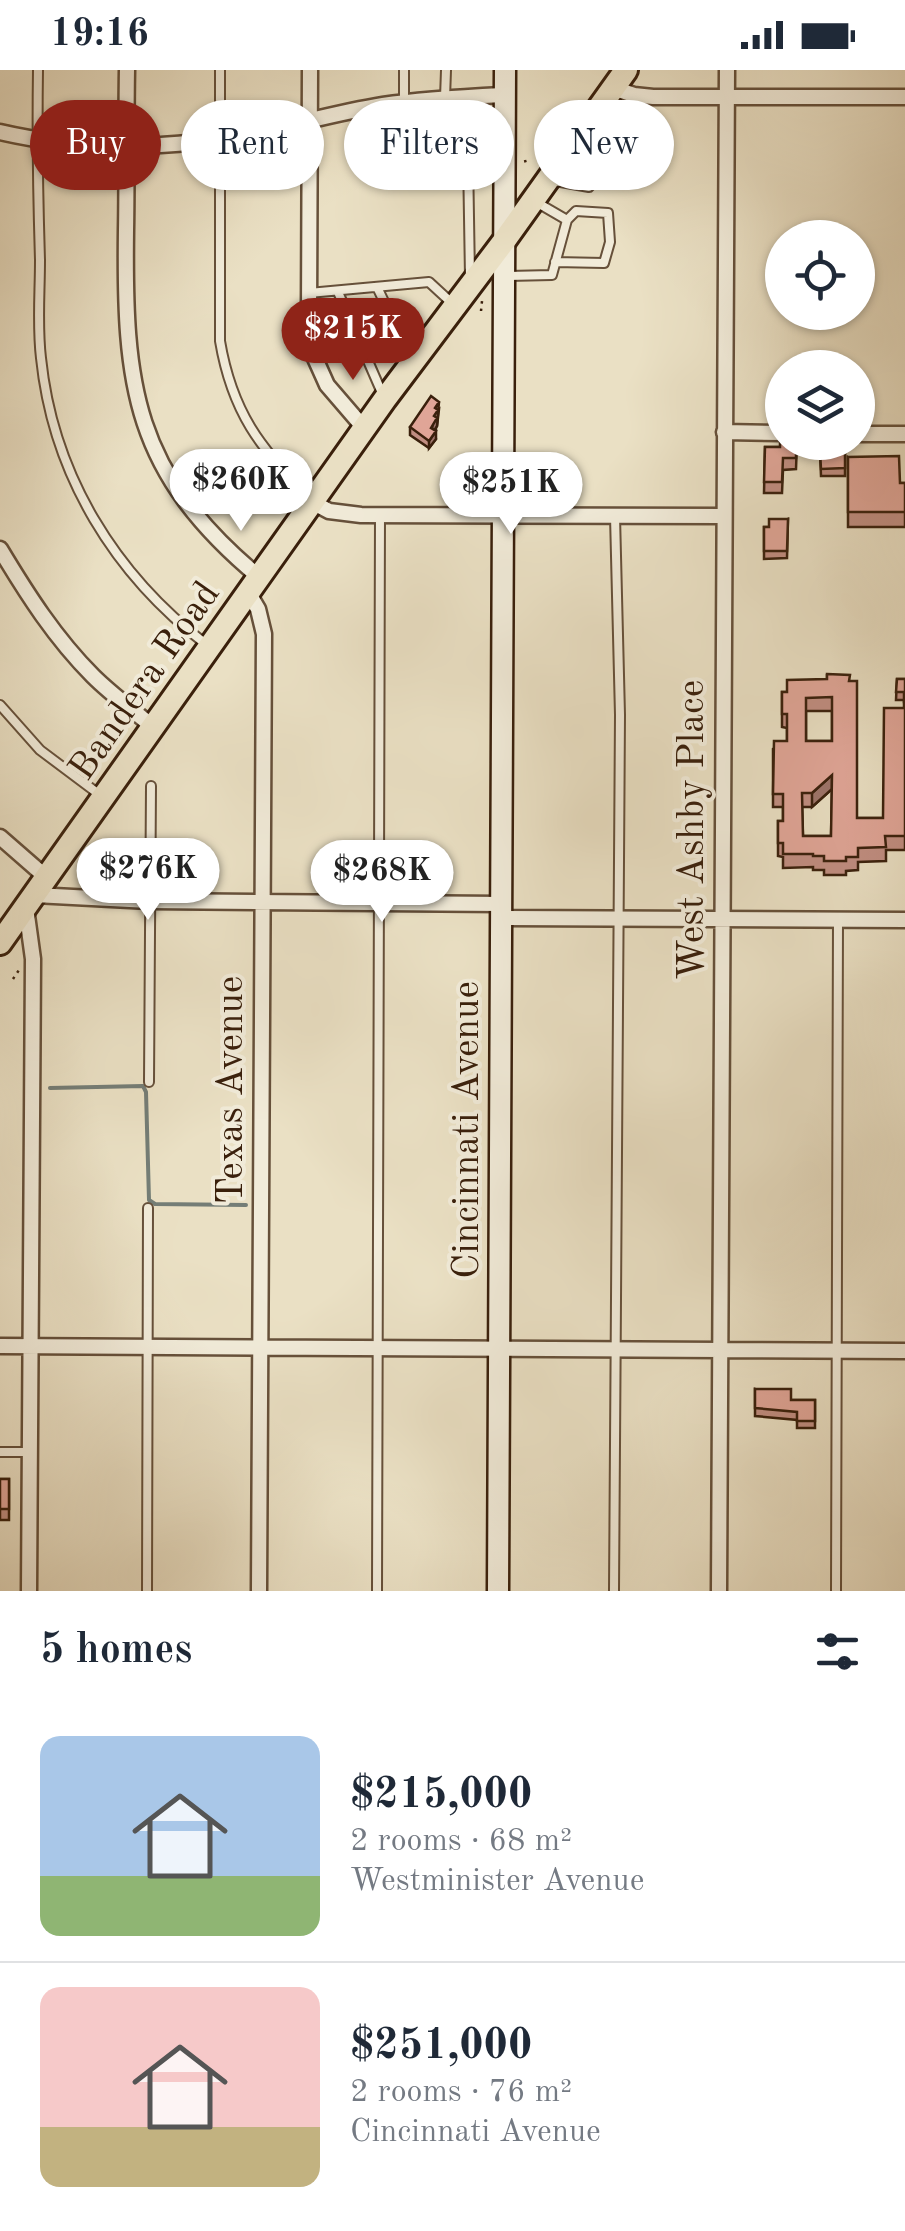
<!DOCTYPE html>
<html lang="en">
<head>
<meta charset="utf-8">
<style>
  :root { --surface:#fff; --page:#f6f6f7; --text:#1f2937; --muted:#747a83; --line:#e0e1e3; --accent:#8f2418 }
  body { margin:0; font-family:"Old Standard TT",serif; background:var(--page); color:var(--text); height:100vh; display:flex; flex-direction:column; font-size:38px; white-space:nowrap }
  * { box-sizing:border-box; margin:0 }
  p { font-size:32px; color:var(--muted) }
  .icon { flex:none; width:55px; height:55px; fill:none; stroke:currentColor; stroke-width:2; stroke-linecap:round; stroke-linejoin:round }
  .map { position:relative; height:1521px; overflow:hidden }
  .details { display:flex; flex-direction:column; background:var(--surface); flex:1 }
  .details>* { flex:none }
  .hud { position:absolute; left:30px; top:30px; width:845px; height:90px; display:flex; gap:20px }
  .tools { position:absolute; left:765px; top:150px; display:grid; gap:20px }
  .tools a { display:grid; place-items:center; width:110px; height:110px; border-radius:50%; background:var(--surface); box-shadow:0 2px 8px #0004; font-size:50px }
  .price { position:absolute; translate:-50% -85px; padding:0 22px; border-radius:35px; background:#fff; color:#222; font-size:32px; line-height:65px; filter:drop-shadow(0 2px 5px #0008) }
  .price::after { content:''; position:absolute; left:50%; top:60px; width:30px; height:22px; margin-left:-15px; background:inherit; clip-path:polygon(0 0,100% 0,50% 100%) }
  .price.selected { background:var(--accent); color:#fff }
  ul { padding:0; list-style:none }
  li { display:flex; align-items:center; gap:30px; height:250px; padding:0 40px }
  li+li { border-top:2px solid var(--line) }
  li span { display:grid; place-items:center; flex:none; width:280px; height:200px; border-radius:20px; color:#555 }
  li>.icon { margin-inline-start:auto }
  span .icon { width:120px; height:120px; fill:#fffc; stroke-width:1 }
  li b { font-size:42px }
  h2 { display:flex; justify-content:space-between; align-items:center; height:120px; padding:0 40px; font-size:42px }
  .chip { padding:0 35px; border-radius:45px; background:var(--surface); box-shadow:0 2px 8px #0004; font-size:35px; line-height:90px }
  .chip.selected { background:var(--accent); color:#fff }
  .status { display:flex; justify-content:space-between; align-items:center; height:70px; padding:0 50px; background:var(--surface); direction:ltr }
  .status svg { height:28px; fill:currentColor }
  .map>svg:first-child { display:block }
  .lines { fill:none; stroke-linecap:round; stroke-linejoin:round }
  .stream { stroke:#747d76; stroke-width:4 }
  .lane-casing { stroke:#66503a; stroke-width:12 }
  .street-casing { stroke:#66503a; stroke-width:19 }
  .secondary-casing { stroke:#3a200c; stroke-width:25 }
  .primary-casing { stroke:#3a200c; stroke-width:28 }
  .path { stroke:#3a200c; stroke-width:2.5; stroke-dasharray:2.5 5; stroke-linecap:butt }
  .lane { stroke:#f1ebd9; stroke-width:8 }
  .street { stroke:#f1ebd9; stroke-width:14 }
  .secondary { stroke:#f1ebd9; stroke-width:20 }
  .primary { stroke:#eae0c4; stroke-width:22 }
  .wall { fill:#c18e82; stroke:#3a200c; stroke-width:2.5; fill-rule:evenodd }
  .shaded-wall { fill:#9d746a; stroke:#3a200c; stroke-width:2.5 }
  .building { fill:#e0a597; stroke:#3a200c; stroke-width:2.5; fill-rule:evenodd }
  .labels { text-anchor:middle; stroke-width:8; stroke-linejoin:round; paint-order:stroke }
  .street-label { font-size:38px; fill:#3a200c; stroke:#f1ebd9 }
</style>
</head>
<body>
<div class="status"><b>19:16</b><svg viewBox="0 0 49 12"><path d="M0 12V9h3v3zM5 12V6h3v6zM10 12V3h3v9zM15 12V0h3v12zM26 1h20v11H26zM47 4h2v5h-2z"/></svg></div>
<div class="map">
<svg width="905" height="1521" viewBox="0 0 905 1521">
  <rect width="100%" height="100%" fill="#eae0c4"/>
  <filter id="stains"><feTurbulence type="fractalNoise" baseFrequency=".002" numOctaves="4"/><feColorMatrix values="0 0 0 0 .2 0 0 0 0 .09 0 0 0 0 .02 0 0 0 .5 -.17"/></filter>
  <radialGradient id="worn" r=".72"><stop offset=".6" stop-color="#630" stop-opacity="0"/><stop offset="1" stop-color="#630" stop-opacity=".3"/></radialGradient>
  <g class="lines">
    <path class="stream" d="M50,1018L143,1016L146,1022L149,1130L155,1134L246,1135"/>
    <defs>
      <path id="lane" d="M38,0C37,63 38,127 40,190C40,223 37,255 41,288C53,405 115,505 207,575
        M220,0V271C232,342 260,378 309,428
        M467,27L470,207
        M445,28L446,0
        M404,32V0
        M555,111L589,117L605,94L579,73
        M555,192L604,193L610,172L608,143L576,141L567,150
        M508,206L552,205L567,150L536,132
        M377,217L412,290
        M338,222L382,323
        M309,223L429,212L454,235
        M0,635L40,680L100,725
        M149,1012L151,716
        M0,1382H29
        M147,1521L148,1138
        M377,1521L380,445
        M614,1521L620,645L615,446
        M836,1521L838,850"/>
      <path id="street" d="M127,0C126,53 127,107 126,160C124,316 133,402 259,507
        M310,0L309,243L314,286L327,315L364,358
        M613,18L634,25L653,27H905
        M0,62C64,77 131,79 197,72C259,66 321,45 383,35C423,29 464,27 504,25
        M724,362L782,363
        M858,364H905
        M312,432L329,441L361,445L724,446
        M0,479C27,524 55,568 93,606C111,624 133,640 153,657
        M248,522L258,539L264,564L259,1521
        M0,767L47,808
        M35,825L149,831L502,834
        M26,838L33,889L29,1521
        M501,848L905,850
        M0,1276L905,1281
        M719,1521L727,0"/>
      <path id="secondary" d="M498,1521L505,0"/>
      <path id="primary" d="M0,873L385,329L504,171L626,0"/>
    </defs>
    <use href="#lane" class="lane-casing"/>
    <use href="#street" class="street-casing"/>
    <use href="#secondary" class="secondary-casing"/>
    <use href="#primary" class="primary-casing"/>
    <path class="path" d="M525,90L526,94
      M481,241L482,231H485
      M13,909L19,900"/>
    <use href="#lane" class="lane"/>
    <use href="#street" class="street"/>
    <use href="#secondary" class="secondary"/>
    <use href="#primary" class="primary"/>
  </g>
  <path class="wall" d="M439,339L437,356L434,360L436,369L429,378L410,365V357Z
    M797,372L796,399L783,400L782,423H764L765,377H780Z
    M820,381H845V406H821Z
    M848,387L900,413H905V457H848Z
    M788,449L787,488L764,489V457H769Z
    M827,604L857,748H883L904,638V630H896L897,609H905V780H886V791L858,792V800L846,801V805H824V800H813V797L783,798V787L778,786V751H783V737H773V679L787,671V658L782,657V622H787L827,609ZM806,641H832V671H806ZM832,719L831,766H803L802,737H812Z
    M755,1319L791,1330H815V1358H797V1350L755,1346Z
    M0,1409H9V1450H0Z"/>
  <path class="shaded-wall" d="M439,332L437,356L431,366L435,338Z
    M436,361V369L429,378V371Z
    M832,705V719L812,737V723Z"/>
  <path class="building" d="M431,326L439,332L435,338L438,340L434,346L437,348L431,358L436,361L429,371L410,357Z
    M780,369H782V372H796V388H783L782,412H764L765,377H780Z
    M820,381H845V398L821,399Z
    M899,386L900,413H905V442H848V387Z
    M769,449H788L787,481H764V457H769Z
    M827,604L850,605L849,611H857V748H883L884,638H905V766H885L886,777L858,778V787H846V791H824V786H813V784H783V773H778V751H783V724H773L774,671H787V644H782V622H787V610L827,609ZM832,627V671H806V628ZM832,705L831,766H803L802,723H812Z
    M897,609H905V632H904V622H896Z
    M755,1319H791V1330H815V1351H797V1342L755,1338Z
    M0,1409H9V1439H0Z"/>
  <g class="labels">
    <g class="street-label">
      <text transform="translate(143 610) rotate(-55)" y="13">Bandera Road</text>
      <text transform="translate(690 760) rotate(-90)" y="13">West Ashby Place</text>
      <text transform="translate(229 1020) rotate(-90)" y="13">Texas Avenue</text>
      <text transform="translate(465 1060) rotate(-90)" y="13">Cincinnati Avenue</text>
    </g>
  </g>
  <rect width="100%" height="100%" filter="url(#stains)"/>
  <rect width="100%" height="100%" fill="url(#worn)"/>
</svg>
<div class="tools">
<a><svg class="icon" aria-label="locate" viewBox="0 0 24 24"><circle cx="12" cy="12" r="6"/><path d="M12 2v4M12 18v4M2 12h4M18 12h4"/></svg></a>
<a><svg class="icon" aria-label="layers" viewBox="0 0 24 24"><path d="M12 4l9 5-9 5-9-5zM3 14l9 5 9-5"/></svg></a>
</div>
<b class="price selected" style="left:353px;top:313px">$215K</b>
<b class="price" style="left:241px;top:464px">$260K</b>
<b class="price" style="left:511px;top:467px">$251K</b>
<b class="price" style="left:148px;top:853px">$276K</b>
<b class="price" style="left:382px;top:855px">$268K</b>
<div class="hud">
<a class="chip selected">Buy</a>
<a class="chip">Rent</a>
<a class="chip">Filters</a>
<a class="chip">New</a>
</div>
</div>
<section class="details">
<h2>5 homes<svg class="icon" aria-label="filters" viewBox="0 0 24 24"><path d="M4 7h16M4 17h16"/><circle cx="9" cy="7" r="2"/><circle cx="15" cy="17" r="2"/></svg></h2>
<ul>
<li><span style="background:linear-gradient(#a9c7e8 70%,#8fb573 0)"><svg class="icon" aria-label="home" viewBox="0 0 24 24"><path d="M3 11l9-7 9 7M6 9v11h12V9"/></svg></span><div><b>$215,000</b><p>2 rooms · 68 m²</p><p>Westminister Avenue</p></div></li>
<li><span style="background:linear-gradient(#f6c9c9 70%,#c2b280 0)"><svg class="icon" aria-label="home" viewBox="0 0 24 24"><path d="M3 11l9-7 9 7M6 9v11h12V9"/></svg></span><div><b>$251,000</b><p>2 rooms · 76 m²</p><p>Cincinnati Avenue</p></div></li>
</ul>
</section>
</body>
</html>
